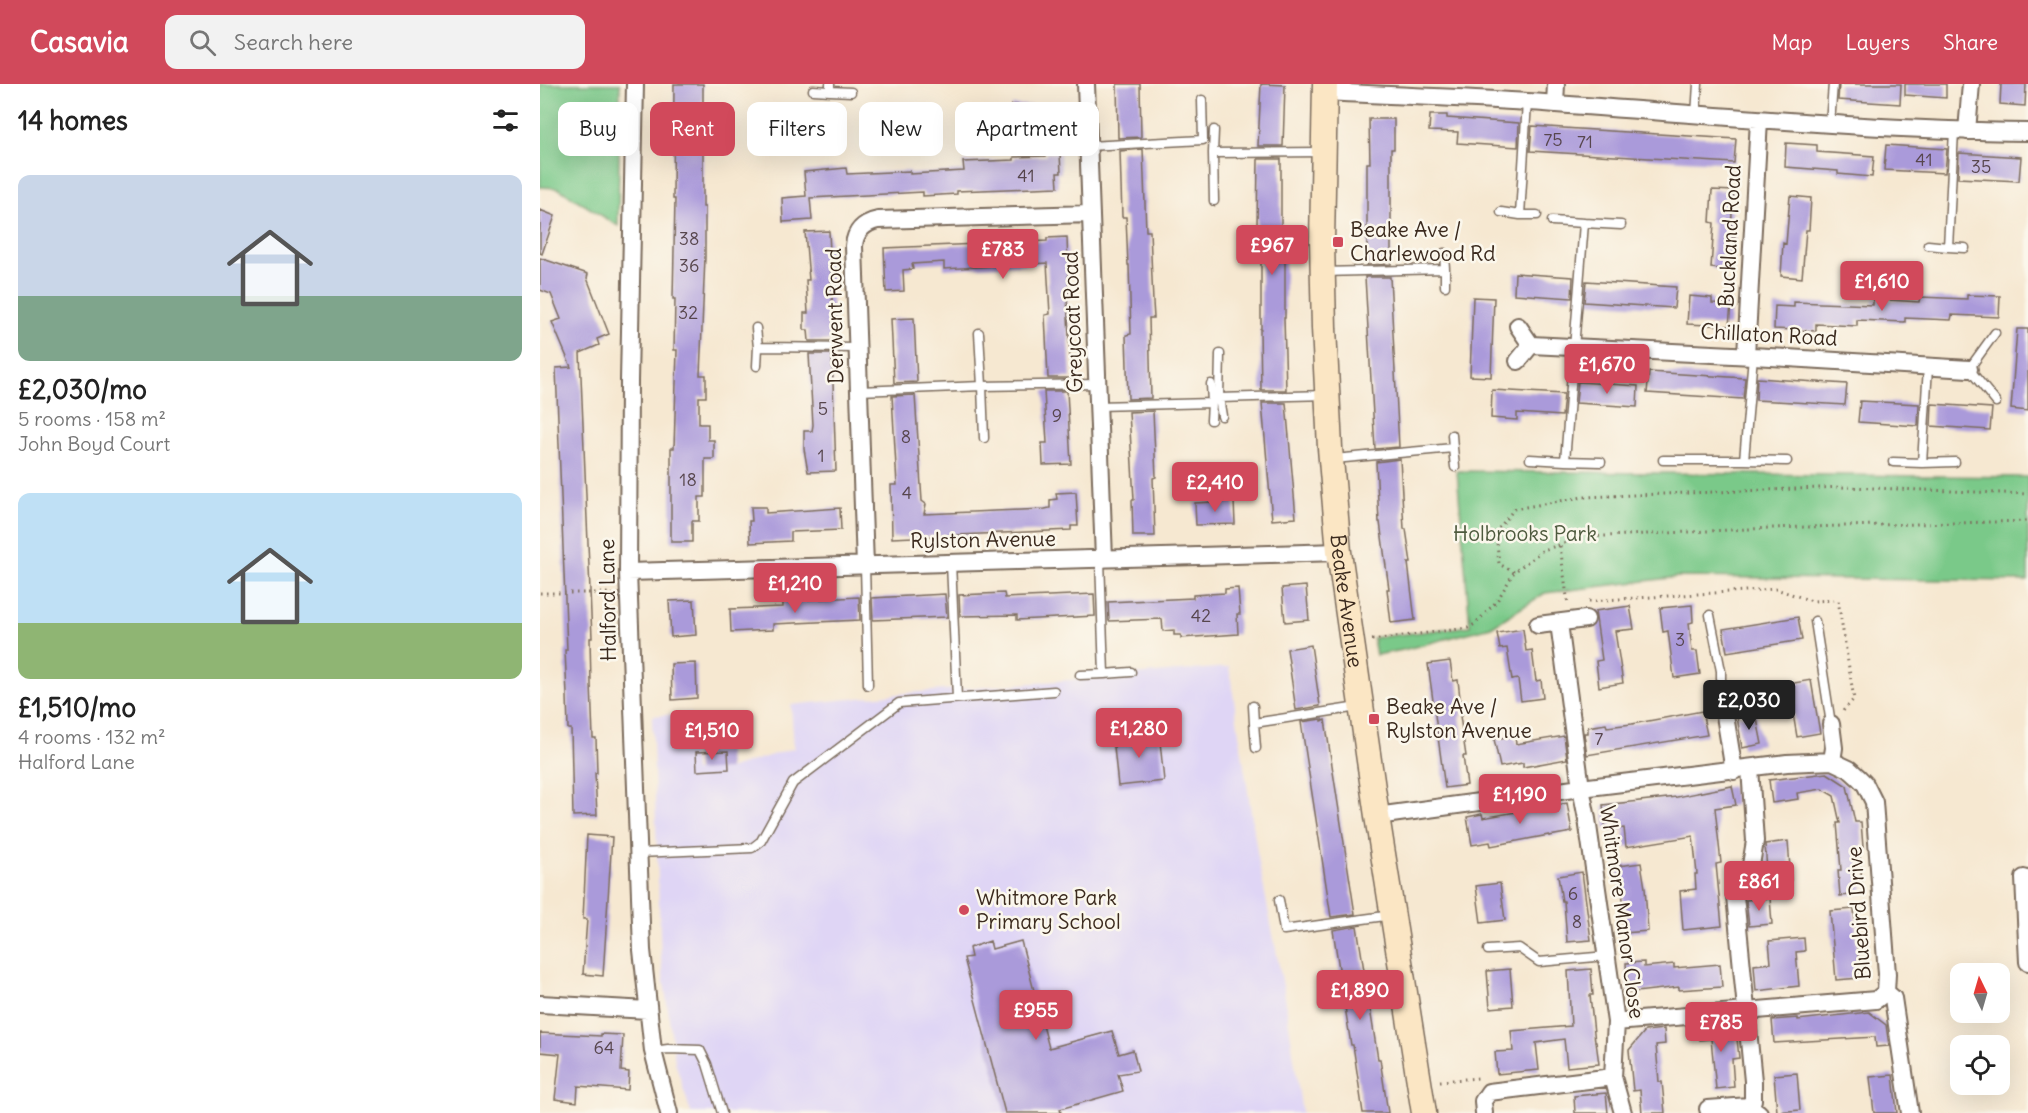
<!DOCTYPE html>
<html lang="en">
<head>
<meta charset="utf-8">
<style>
  :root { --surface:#fff; --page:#f2f2f2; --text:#222; --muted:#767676; --accent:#d1495b }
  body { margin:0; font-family:Delius,sans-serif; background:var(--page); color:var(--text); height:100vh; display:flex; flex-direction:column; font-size:22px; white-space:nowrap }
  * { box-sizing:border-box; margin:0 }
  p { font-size:20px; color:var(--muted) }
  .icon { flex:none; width:33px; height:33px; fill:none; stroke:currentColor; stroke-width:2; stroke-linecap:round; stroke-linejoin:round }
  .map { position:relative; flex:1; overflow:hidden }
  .drawer { display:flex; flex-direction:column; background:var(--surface); width:540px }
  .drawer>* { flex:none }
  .top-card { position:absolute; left:18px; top:18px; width:570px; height:54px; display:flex; gap:12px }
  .needle { width:39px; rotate:355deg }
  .tools { position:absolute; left:1410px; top:879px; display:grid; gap:12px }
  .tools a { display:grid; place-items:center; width:60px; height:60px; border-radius:12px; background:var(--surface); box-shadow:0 6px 24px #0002; font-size:30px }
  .price { position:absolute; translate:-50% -51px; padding:0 14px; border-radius:6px; background:var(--accent); color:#fff; font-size:20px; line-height:39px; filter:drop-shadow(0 2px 3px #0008) }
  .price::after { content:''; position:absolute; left:50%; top:36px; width:18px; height:14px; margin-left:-9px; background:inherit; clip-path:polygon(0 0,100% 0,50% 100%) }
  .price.selected { background:#222; color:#fff }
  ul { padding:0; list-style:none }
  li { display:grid; align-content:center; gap:12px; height:318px; padding:0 18px }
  li span { display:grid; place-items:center; height:186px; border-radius:12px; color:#555 }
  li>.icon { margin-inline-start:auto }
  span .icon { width:108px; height:108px; fill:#fffc; stroke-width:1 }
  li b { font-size:26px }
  h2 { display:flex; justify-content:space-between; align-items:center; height:72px; padding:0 18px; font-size:26px }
  .pill { padding:0 21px; border-radius:12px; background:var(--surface); box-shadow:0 6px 24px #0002; font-size:21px; line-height:54px }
  .pill.selected { background:var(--accent); color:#fff }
  header { display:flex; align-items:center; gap:36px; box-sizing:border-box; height:84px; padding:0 30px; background:var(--accent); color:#fff }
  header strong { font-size:28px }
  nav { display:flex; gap:33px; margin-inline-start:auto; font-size:21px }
  .search { width:420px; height:54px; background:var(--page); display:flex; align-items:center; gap:15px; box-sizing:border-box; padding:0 21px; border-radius:12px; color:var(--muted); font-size:22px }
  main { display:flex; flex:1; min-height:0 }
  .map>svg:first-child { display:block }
  .built { fill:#dfd5f5 }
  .green { fill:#7ac989; stroke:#5a7a54; stroke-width:1.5 }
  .building { fill:#aa9ada }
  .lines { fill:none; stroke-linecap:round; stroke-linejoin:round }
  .lane-casing { stroke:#7c6c5d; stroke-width:11 }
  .street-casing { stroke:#7c6c5d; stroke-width:20 }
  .secondary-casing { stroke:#7c6c5d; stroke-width:27 }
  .path { stroke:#7c6c5d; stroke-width:3; stroke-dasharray:1.5 4.5; stroke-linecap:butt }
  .lane { stroke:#fff; stroke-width:8 }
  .street { stroke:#fff; stroke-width:16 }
  .secondary { stroke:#fbe6c4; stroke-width:24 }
  .poi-dot { fill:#d1495b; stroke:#fbf7ec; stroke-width:2 }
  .labels { text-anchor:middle; stroke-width:5; stroke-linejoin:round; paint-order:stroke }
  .number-label { font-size:18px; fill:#57464d }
  .poi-label { font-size:21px; fill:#3b2a1e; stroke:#fbf7ec; text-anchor:start }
  .street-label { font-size:21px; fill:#3b2a1e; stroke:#fbf7ec }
  .park-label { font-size:21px; fill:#4e5a3e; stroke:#fbf7ec }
</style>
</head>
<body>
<header>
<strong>Casavia</strong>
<div class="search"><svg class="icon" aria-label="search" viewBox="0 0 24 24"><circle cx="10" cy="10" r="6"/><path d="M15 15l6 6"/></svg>Search here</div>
<nav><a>Map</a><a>Layers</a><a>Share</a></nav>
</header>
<main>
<section class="drawer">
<h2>14 homes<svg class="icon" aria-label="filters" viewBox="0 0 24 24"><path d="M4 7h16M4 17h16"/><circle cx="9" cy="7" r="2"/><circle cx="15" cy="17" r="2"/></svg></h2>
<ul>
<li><span style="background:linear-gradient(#c9d6e8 65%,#7fa58c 0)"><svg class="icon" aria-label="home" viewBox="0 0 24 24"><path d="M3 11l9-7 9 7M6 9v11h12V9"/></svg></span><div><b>£2,030/mo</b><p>5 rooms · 158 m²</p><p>John Boyd Court</p></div></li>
<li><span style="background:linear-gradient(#bfe0f5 70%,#8fb573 0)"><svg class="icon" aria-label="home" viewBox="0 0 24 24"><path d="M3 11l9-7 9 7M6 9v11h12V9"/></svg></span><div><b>£1,510/mo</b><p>4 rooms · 132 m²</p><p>Halford Lane</p></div></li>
</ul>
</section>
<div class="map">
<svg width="1488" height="1029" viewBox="0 0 1488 1029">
  <rect width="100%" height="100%" fill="#fbf7ec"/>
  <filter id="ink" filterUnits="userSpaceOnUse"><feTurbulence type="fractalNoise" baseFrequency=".0167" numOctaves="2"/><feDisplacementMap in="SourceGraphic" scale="12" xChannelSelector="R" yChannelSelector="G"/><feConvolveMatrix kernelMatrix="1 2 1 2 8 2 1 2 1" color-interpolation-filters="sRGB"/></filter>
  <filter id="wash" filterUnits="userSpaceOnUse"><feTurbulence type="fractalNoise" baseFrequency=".008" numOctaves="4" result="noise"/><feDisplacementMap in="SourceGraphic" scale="24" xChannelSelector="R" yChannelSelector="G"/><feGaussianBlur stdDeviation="1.35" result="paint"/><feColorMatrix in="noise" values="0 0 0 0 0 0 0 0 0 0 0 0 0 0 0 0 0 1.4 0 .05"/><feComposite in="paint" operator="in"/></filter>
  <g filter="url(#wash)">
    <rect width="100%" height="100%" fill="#f6e8d1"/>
    <path class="built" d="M689,583L718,774L744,907L762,1029H151L135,978L121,875L112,632L151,629L154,687L188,685L254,664L251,621L368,609Z"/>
    <path class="green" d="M0,0H80L78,142L18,104L0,103Z
      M917,387L1488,393V497L1138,493L1005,509L951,543L863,566L836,571L833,554L930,542Z"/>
    <g id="blocks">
      <path class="building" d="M134,0H163V123H165V173L160,291H166V313H159V340H168V356H174V375H165V413H159V437H152V458H131V364H134L137,266H134L135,215H133L135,115H133Z
        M577,0H600L601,53L578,54Z
        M721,0L745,1L743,62H718Z
        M1299,0H1361L1360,20L1298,16Z
        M1365,0H1406V14L1365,11Z
        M1461,0H1486L1485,22L1460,20Z
        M472,21H495V38H472Z
        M890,31H907V34L979,39L978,63L917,59L918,48L889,47Z
        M829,35H854V65H851V180L827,181V79H830Z
        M992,42L1196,55L1194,79L990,67Z
        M1246,59L1277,61V68L1334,72L1332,93L1298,90V87L1245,83Z
        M1346,61L1407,65L1405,89L1344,86Z
        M603,65L606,147H610L613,218L614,234H609L611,314L588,315L586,251L591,250L589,181H588L586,133H582L580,67Z
        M506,69H520L521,89H517L518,103L417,107V110L383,112V108L270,114L272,136L243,138L242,114L266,112L264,88L306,84L307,90L350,88L370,87V90L424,87L423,78L474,76V73L506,72Z
        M1419,69L1481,73L1479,97L1418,94Z
        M718,75H741V148H745V234H744L746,306H721L720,245H721V142H717Z
        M1172,106L1194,107L1190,153H1195L1192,186L1171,184L1174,139L1170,138Z
        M1250,112L1271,114L1269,146H1266L1262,194L1241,192L1243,159L1246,160Z
        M0,126L15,132L2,170L0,169Z
        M289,147L294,257H269L268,246H264V229H268L266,196H269L265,148Z
        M527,153L529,212H527L531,294H508L505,231L510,230L507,179L404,185V178L372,180L373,185L363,186L364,207L346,208L344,164L507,157V154Z
        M0,174L48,190L47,194L69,250L57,255L59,261L40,269L52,554H50L51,600L53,654H56L57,689H55L57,731L33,732L31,645H28L27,611L25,566H27L16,284L31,283L12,238L21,235L11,210L0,206Z
        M975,189L1033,193L1032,214L974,210Z
        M825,193H850L859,363L835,365Z
        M1046,197L1136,203L1134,224L1044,218Z
        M1427,211L1460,212L1459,233L1412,231L1411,236L1365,234V238L1317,236V242L1276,240V247L1234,245L1235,222L1254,223V218L1333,221V215L1379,218L1380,213L1427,215Z
        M1149,212L1172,214V219L1191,220L1189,242L1147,240Z
        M933,213L954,214L951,293L930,292Z
        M374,234L377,298L354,299L351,235Z
        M1477,245H1488V327L1471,325Z
        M269,270H292L296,387L268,388L264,365V347H272L273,341Z
        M1109,288L1205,294L1203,315L1107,309Z
        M1217,294L1307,300L1305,321L1216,316Z
        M1038,298L1098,302L1097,323L1036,319Z
        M952,306L1024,310L1022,332L977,329V336L951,334Z
        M504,307H527L531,380L503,381L502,359H507Z
        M375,311L382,417L386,420L384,430L505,425L510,424V416L517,415L516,409L536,408L538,442H531V446L352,454L351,401H357L352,312Z
        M1320,317L1379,320L1378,342L1318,338Z
        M722,319H746L756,434L732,436Z
        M1392,320L1452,324L1450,346L1391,342Z
        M613,327L616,393L613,394L615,452H593L592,416H594L589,328Z
        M860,375L864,445H866L871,479H868L875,536L851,539L847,505H849L840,438H839L836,378Z
        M694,417L695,440L656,441L655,419Z
        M211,423H226V429L300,424L301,446L251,448V457L210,459L209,437H212Z
        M766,502L769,536L745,538L742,504Z
        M698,504L700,530H697L698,550L641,554V551H634V546L623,547L622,535L569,537L568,518L653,514V511L685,509V505Z
        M464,509L465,514L554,510L555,532L477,536V531L420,532L419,511Z
        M405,510L407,533L333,536L332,514Z
        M319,513L320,536L233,540V546L191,548L190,525L243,523V517Z
        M154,516L156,551L131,553L129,517Z
        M1152,521L1153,538L1149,539L1152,567H1157L1160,590L1134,594L1128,547L1123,548L1120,524Z
        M1090,522L1094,545L1075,547L1083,599L1059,603L1056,577L1062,576L1055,527Z
        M1258,533L1262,556L1187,568L1183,545Z
        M983,545L986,567L992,566L996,597L1001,596L1003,614L981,617L978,595L972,596L967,564L960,565L957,549Z
        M771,561L780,622L756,626L747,565Z
        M910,577L913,597L918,596L922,632H920L926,672H923L927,701L905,704L888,580Z
        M156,579L157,614L132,616L131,580Z
        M1271,596L1280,649L1257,653L1248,600Z
        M1162,627L1167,651L1047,671L1044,649H1048V643L1066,640L1067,643L1092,640Z
        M1216,630L1222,660L1202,664L1197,632Z
        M782,635V637L785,636L815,830L791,833L761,638Z
        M619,648L624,697L578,702L573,653Z
        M975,652L976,660L1024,652L1027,675L983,683V679L960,683L954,655Z
        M188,667L189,685L157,687L156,668Z
        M1287,689L1307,702L1315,738H1321L1323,763L1319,764L1323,810L1300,812L1298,786H1301L1297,739H1300L1294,712L1282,705L1257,709L1258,715L1232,719L1229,696Z
        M1192,702L1196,721L1175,724L1181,779L1176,780L1182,842L1143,846L1140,807L1156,805L1155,790H1157L1153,752L1086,763L1084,744L1066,746L1063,721L1137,713Z
        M1027,719L1032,748L1009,752V751L951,762L950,758L932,761L927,733L942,730L943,734Z
        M47,751L72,753L63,892L43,890L47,835H43Z
        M1248,757L1251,797L1228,799L1225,760Z
        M1101,779L1105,804L1108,847L1084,849L1082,823L1084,822L1078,782Z
        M1042,788L1051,856L1027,858L1024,817H1022L1018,792Z
        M960,799L965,836L941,839L936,802Z
        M1230,814L1232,840L1209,842L1206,816Z
        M1314,825L1320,894L1296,896L1290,827Z
        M817,842L838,975H840L848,1029H823L813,961H811L793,846Z
        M1264,854L1265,867L1256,868L1259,902L1216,907L1214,881L1231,879L1229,857Z
        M450,857L452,865L481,857L509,964L572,947L579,970L593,966L598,987L578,990L583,1007L520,1025L521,1029H465L424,874L431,873L429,864Z
        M1104,878V883L1134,880V884L1180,880L1182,903L1139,906V903L1088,909L1086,879Z
        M970,885L973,922L950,924L947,887Z
        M1051,885L1053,911H1050L1055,958H1056L1059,980L1027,983L1024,955L996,959L999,986L957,990L955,968L973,967L971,947L1031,942L1028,887Z
        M1329,928L1346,941L1349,962L1336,963L1335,953L1234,959L1232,936L1258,934V936Z
        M1178,940L1197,955L1199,974L1192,975L1194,1003L1176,1005L1171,955L1160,956L1159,942Z
        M1124,945L1125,960L1116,961L1119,998H1122L1125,1029H1102L1100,1006L1093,1007L1089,966L1105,947Z
        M0,949L61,952V950L83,951L81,987L89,988L88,1006L38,1002L37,1018L15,1015L20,970L0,968Z
        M1257,989L1260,1026L1237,1028L1234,991Z
        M1353,991L1357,1029H1334L1330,993Z
        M1066,1009L1068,1029H1035L1034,1012Z"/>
    </g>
  </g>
  <g filter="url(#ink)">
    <use href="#blocks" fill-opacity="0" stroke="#7c6c5d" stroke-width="1.5"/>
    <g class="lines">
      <defs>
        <path id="lane" d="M290,0V7L311,8
          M273,6L290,7
          M1156,31L1158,0
          M1290,40L1293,0
          M674,46L673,69L783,68
          M548,62L663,56L662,16
          M673,69L674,117
          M961,128L980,131L987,18
          M980,131H997
          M1012,137L1044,139
          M1388,161L1408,163L1414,47
          M1408,163L1425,164
          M783,188L905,185L904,169
          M905,202V185
          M216,244L218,263L318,264
          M439,249L442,302L557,300
          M1455,249L1429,285L1456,318
          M680,270L679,314L787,311
          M217,282L218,263
          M319,307L442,302L444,354
          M679,314L682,332
          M558,322L672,319L671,300
          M671,336L672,319
          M913,364L915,383
          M794,375L913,364L912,351
          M990,375L1025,377
          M1123,376H1204L1213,272
          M1204,376L1247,377
          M1061,378L1025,377L1044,139L1081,141
          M1353,378L1382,379L1388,283
          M1382,379L1415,378
          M560,476L564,590L591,588
          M411,479L417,614
          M325,482L328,601
          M1170,531L1181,587V607
          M1275,537L1291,640
          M540,591L564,590
          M713,622L714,639
          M716,664L714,639L818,623
          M99,769L212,764L221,757L253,699L359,619L514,607
          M739,816L744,846L852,831
          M948,866L979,864L999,878L1067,872
          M113,967L128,965L160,966L167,980L182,1029"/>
        <path id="street" d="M95,0L89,297L88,488L102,866L113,967L129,1029
          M546,0L564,475
          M785,8C862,12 939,14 1016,20C1173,31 1330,46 1488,48
          M1015,20L1016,0
          M1427,47L1431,0
          M991,261L1213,272L1429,285
          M1206,271L1219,36
          M978,277L991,261L978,242
          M325,482L314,162C315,147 324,139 338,136L551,130
          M88,488L799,468
          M1019,539L1041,704L1047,735L1076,938L1073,993L1083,1029
          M998,541L1046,535
          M1181,607L1194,687
          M1291,640L1294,664L1292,677
          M837,732L1041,704L1247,679L1292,677L1309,685L1319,694L1325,700L1334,718L1347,890L1346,908L1353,914L1370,1029
          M1484,794L1488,878
          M0,920L108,926
          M1076,938L1336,916L1346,908
          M1209,1022L1213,1016V997L1195,812L1197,799L1210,787L1215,757L1210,684
          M1168,1025L1209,1022L1219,1029
          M944,1029L943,1017L949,1008L1073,993"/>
        <g id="secondary">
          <path id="s1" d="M785,0L782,158L784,244L790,364L799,468L837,732L884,1029"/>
        </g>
      </defs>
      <use href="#lane" class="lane-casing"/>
      <use href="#street" class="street-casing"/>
      <use href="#secondary" class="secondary-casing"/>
      <path class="path" d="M1020,462L1028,520
        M974,488L959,480L956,448L974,425L1043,413L1306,403L1488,410
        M0,509H73
        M1049,517L1236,505L1272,517L1298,516L1314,615L1302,628
        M832,556L928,544L935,540L957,517L974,488L1003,466L1046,453L1230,444L1488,437
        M900,997L938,994"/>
      <use href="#lane" class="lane"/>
      <use href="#street" class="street"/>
      <use href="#secondary" class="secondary"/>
    </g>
  </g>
  <g class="poi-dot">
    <rect x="792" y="152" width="12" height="12" rx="3"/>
    <rect x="828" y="629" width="12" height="12" rx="3"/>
    <circle cx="424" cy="826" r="6"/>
  </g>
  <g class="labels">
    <g class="number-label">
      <text x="1013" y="62">75</text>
      <text x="1045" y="64">71</text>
      <text x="1384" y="82">41</text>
      <text x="1441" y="89">35</text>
      <text x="486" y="98">41</text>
      <text x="149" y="161">38</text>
      <text x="149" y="188">36</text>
      <text x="148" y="235">32</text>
      <text x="283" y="331">5</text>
      <text x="517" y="338">9</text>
      <text x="366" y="359">8</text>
      <text x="281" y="378">1</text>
      <text x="148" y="402">18</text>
      <text x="367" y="415">4</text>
      <text x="661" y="538">42</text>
      <text x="1140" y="562">3</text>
      <text x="1059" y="661">7</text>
      <text x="1033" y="816">6</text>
      <text x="1037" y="844">8</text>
      <text x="64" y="970">64</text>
    </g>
    <g class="poi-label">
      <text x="810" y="153">Beake Ave /<tspan x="810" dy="24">Charlewood Rd</tspan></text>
      <text x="846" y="630">Beake Ave /<tspan x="846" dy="24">Rylston Avenue</tspan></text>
      <text x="436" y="821">Whitmore Park<tspan x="436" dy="24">Primary School</tspan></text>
    </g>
    <g class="street-label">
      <text transform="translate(1190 152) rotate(-87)" y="7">Buckland Road</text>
      <text transform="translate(295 232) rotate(-91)" y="7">Derwent Road</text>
      <text transform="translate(533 238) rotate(-92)" y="7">Greycoat Road</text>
      <text transform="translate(1229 251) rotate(3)" y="7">Chillaton Road</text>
      <text transform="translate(443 456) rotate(-1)" y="7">Rylston Avenue</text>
      <text transform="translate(68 516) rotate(-91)" y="7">Halford Lane</text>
      <text dy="7" stroke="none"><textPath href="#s1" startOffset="518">Beake Avenue</textPath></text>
      <text transform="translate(1082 828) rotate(82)" y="7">Whitmore Manor Close</text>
      <text transform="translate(1319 829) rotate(-94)" y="7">Bluebird Drive</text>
    </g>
    <g class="park-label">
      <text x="985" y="457">Holbrooks Park</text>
    </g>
  </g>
</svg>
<div class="tools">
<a><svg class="needle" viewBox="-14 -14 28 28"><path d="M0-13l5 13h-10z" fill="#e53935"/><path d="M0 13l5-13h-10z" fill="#767676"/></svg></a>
<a><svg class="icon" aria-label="locate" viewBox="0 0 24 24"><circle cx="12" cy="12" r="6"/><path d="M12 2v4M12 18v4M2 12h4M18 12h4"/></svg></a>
</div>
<b class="price" style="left:732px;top:192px">£967</b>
<b class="price" style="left:463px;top:196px">£783</b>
<b class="price" style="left:1342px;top:228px">£1,610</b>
<b class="price" style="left:1067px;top:311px">£1,670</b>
<b class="price" style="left:675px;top:429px">£2,410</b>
<b class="price" style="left:255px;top:530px">£1,210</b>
<b class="price selected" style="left:1209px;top:647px">£2,030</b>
<b class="price" style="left:599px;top:675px">£1,280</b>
<b class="price" style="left:172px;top:677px">£1,510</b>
<b class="price" style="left:980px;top:741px">£1,190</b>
<b class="price" style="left:1219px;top:828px">£861</b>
<b class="price" style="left:820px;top:937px">£1,890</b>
<b class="price" style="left:496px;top:957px">£955</b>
<b class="price" style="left:1181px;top:969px">£785</b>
<div class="top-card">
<a class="pill">Buy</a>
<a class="pill selected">Rent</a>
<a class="pill">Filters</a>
<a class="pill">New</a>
<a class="pill">Apartment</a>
</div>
</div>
</main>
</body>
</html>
